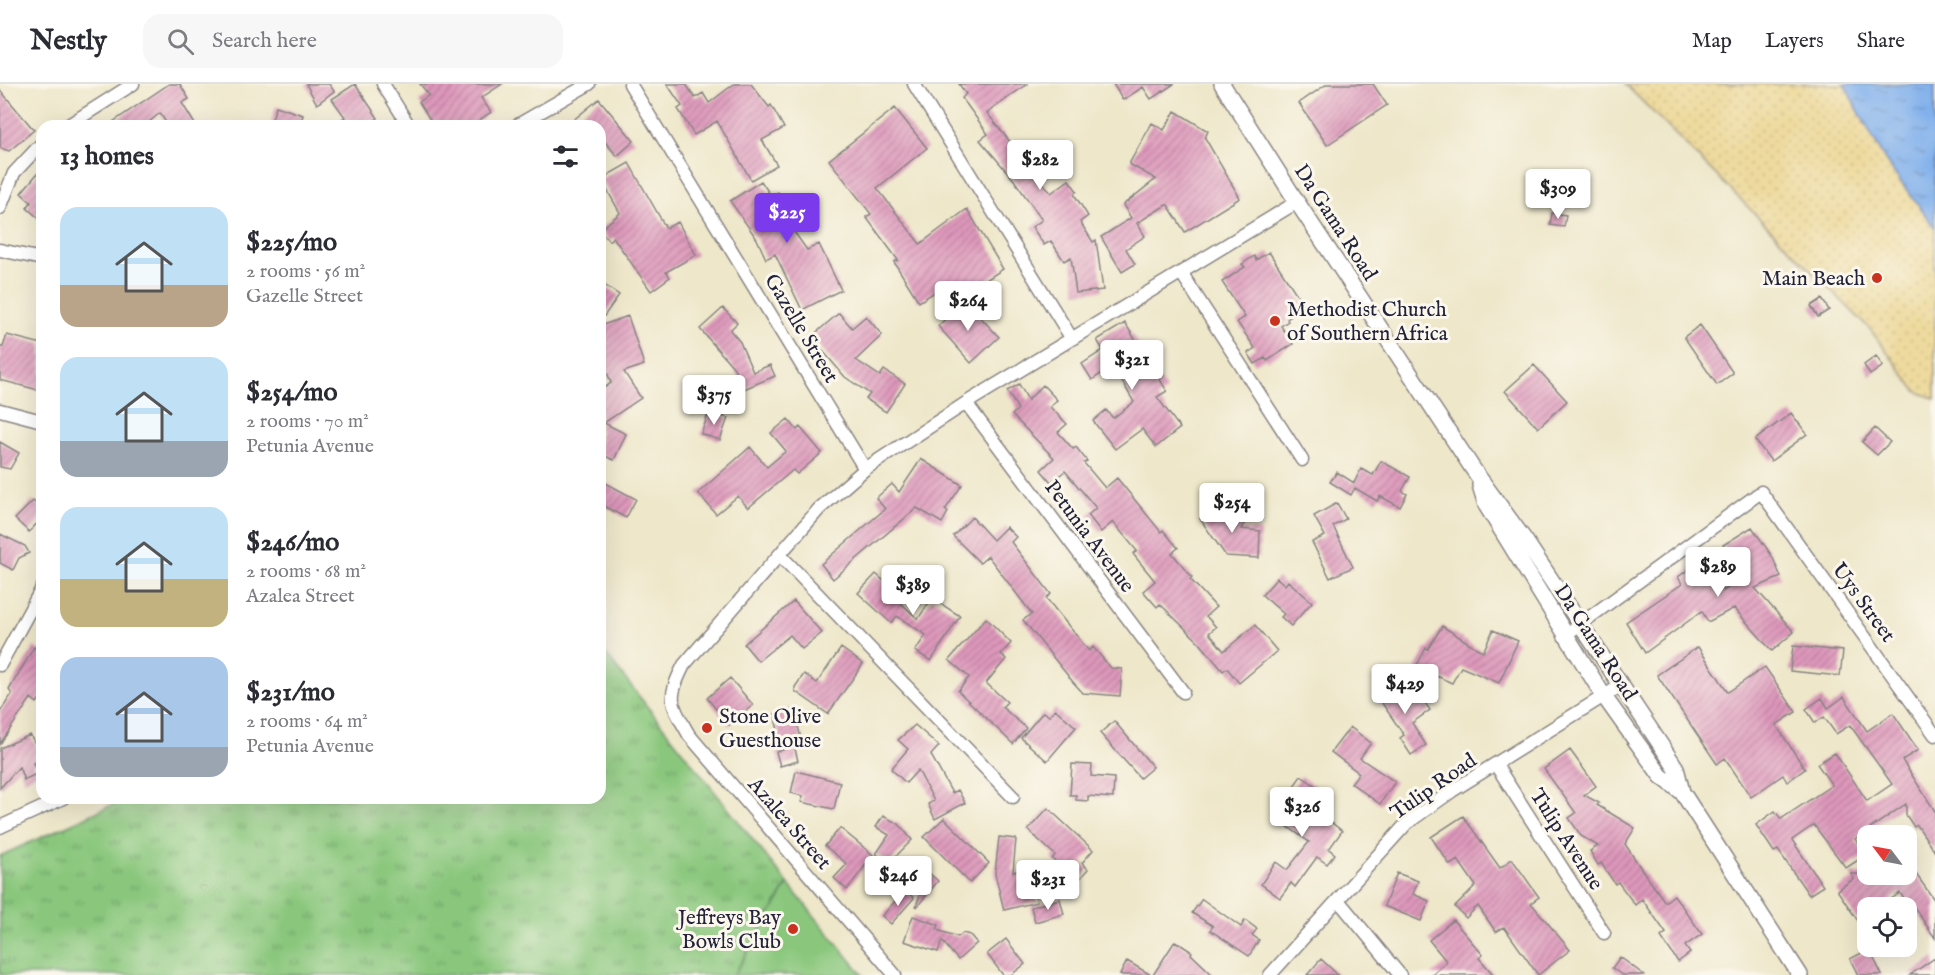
<!DOCTYPE html>
<html lang="en">
<head>
<meta charset="utf-8">
<style>
  :root { --surface:#fff; --page:#f7f7f7; --text:#2b2b33; --muted:#7c7c81; --line:#e1e1e2; --accent:#7c3aed }
  body { margin:0; font-family:"IM FELL English",serif; background:var(--page); color:var(--text); height:100vh; display:flex; flex-direction:column; font-size:22px; white-space:nowrap }
  * { box-sizing:border-box; margin:0 }
  p { font-size:20px; color:var(--muted) }
  .icon { flex:none; width:33px; height:33px; fill:none; stroke:currentColor; stroke-width:2; stroke-linecap:round; stroke-linejoin:round }
  .map { position:relative; flex:1; overflow:hidden }
  .drawer { position:absolute; left:36px; top:36px; width:570px; height:684px; display:flex; flex-direction:column; background:var(--surface); border-radius:18px; box-shadow:0 6px 24px #0002 }
  .drawer>* { flex:none }
  .needle { width:39px; rotate:302deg }
  .buttons { position:absolute; left:1857px; top:741px; display:grid; gap:12px }
  .buttons a { display:grid; place-items:center; width:60px; height:60px; border-radius:12px; background:var(--surface); box-shadow:0 6px 24px #0002; font-size:30px }
  .price { position:absolute; translate:-50% -51px; padding:0 14px; border-radius:6px; background:#fff; color:#222; font-size:20px; line-height:39px; filter:drop-shadow(0 2px 3px #0008) }
  .price::after { content:''; position:absolute; left:50%; top:36px; width:18px; height:14px; margin-left:-9px; background:inherit; clip-path:polygon(0 0,100% 0,50% 100%) }
  .price.on { background:var(--accent); color:#fff }
  ul { padding:0; list-style:none }
  li { display:flex; align-items:center; gap:18px; height:150px; padding:0 24px }
  li span { display:grid; place-items:center; flex:none; width:168px; height:120px; border-radius:18px; color:#555 }
  li>.icon { margin-inline-start:auto }
  span .icon { width:72px; height:72px; fill:#fffc; stroke-width:1 }
  li b { font-size:26px }
  h2 { display:flex; justify-content:space-between; align-items:center; height:72px; padding:0 24px; font-size:26px }
  header { display:flex; align-items:center; gap:36px; box-sizing:border-box; height:84px; padding:0 30px; background:var(--surface); border-bottom:2px solid var(--line) }
  header strong { font-size:28px }
  nav { display:flex; gap:33px; margin-inline-start:auto; font-size:21px }
  .search { width:420px; height:54px; background:var(--page); display:flex; align-items:center; gap:15px; box-sizing:border-box; padding:0 21px; border-radius:18px; color:var(--muted); font-size:22px }
  .map>svg:first-child { display:block }
  .grass { fill:url(#grass-tufts); stroke:#56745c; stroke-width:1.5 }
  .sand { fill:url(#sand-dots); stroke:#887e6c; stroke-width:1.5 }
  .garden { fill:#8ac77d; stroke:#56745c; stroke-width:1.5 }
  .water { fill:url(#water-ripples); stroke:#526994; stroke-width:1.5 }
  .building { fill:url(#building-hatch) }
  .lines { fill:none; stroke-linecap:round; stroke-linejoin:round }
  .minor-casing { stroke:#888482; stroke-width:15 }
  .tertiary-casing { stroke:#888482; stroke-width:18 }
  .minor { stroke:#fff; stroke-width:12 }
  .tertiary { stroke:#fff; stroke-width:15 }
  .poi-dot { fill:#c8321e; stroke:#fbf7ec; stroke-width:2 }
  .labels { text-anchor:middle; stroke-width:6; stroke-linejoin:round; paint-order:stroke }
  .street-label { font-size:21px; fill:#22223b; stroke:#fbf7ec }
  .poi-label { font-size:21px; fill:#22223b; stroke:#fbf7ec; text-anchor:end }
</style>
</head>
<body>
<header>
<strong>Nestly</strong>
<div class="search"><svg class="icon" aria-label="search" viewBox="0 0 24 24"><circle cx="10" cy="10" r="6"/><path d="M15 15l6 6"/></svg>Search here</div>
<nav><a>Map</a><a>Layers</a><a>Share</a></nav>
</header>
<div class="map">
<svg width="1935" height="891" viewBox="0 0 1935 891">
  <defs>
    <pattern id="grass-tufts" width="24" height="20" patternUnits="userSpaceOnUse" patternTransform="scale(1.5)"><rect width="24" height="20" fill="#8ac77d"/><path d="M3 7l-1-3M5 7V3M7 7l1-3M15 17l-1-3M17 17v-4M19 17l1-3" fill="none" stroke="#70a168"/></pattern>
    <pattern id="sand-dots" width="8" height="8" patternUnits="userSpaceOnUse" patternTransform="scale(1.5)"><rect width="8" height="8" fill="#eeda9e"/><path d="M2 2h.1M6 6h.1" fill="none" stroke="#ccbb89" stroke-width="1.8" stroke-linecap="round"/></pattern>
    <pattern id="water-ripples" width="26" height="14" patternUnits="userSpaceOnUse" patternTransform="scale(1.5)"><rect width="26" height="14" fill="#81b0ec"/><path d="M2 4q2-2 4 0t4 0M15 11q2-2 4 0t4 0" fill="none" stroke="#698fc0"/></pattern>
    <pattern id="building-hatch" width="6" height="6" patternUnits="userSpaceOnUse" patternTransform="scale(1.5)"><rect width="6" height="6" fill="#de98bb"/><path d="M-1 1l2-2M0 6l6-6M5 7l2-2" fill="none" stroke="#b47c99"/></pattern>
  </defs>
  <rect width="100%" height="100%" fill="#fbf7ec"/>
  <filter id="ink" filterUnits="userSpaceOnUse"><feTurbulence type="fractalNoise" baseFrequency=".0167" numOctaves="2"/><feDisplacementMap in="SourceGraphic" scale="12" xChannelSelector="R" yChannelSelector="G"/><feConvolveMatrix kernelMatrix="1 2 1 2 8 2 1 2 1" color-interpolation-filters="sRGB"/></filter>
  <filter id="wash" filterUnits="userSpaceOnUse"><feTurbulence type="fractalNoise" baseFrequency=".008" numOctaves="4" result="noise"/><feDisplacementMap in="SourceGraphic" scale="24" xChannelSelector="R" yChannelSelector="G"/><feGaussianBlur stdDeviation="1.35" result="paint"/><feColorMatrix in="noise" values="0 0 0 0 0 0 0 0 0 0 0 0 0 0 0 0 0 1.4 0 .05"/><feComposite in="paint" operator="in"/></filter>
  <g filter="url(#wash)">
    <rect width="100%" height="100%" fill="#eee7ca"/>
    <path class="grass" d="M600,563L788,800L734,891H0V772L127,714H600Z"/>
    <path class="sand" d="M1625,0H1844L1886,78L1935,144V315L1916,307L1870,245Z"/>
    <path class="garden" d="M788,800L863,891H734Z"/>
    <path class="water" d="M1844,0H1935V144L1886,78Z"/>
    <g id="blocks">
      <path class="building" d="M169,0H180L189,15L182,19L196,42H168L160,29L144,42H107Z
        M306,0H329L334,7L317,20Z
        M355,0L378,34L366,42H332L345,33L332,15Z
        M420,0H502L481,14L491,28L471,42H434L419,18L429,11Z
        M667,0H686L695,14L703,9L709,19L734,0H751L769,23L771,21L784,44L762,56L777,81L751,96L717,37L694,51L678,25L682,22Z
        M959,0H1027L987,29L1051,109L1069,96L1077,107L1074,110L1088,132L1080,138L1093,158L1096,156L1103,206L1076,209L1071,173L1064,177L1051,157L1044,161L1032,143L1042,136L1014,96L980,56L988,50L962,14L966,10Z
        M1113,0H1174L1151,15L1143,3L1123,16Z
        M1327,0H1373L1387,21L1327,61L1299,19Z
        M0,6L34,46L9,67L0,64Z
        M599,15L634,57L617,72L600,52V42H566Z
        M276,22L303,31L300,42H270Z
        M895,24L927,64L877,104L920,160L967,125L1003,185L958,214L949,199L919,218L894,178L898,176L866,133L871,130L829,76Z
        M1175,27L1208,47L1205,54L1240,114L1185,148L1168,121H1166L1137,139L1145,152L1126,165L1135,180L1122,188L1101,153L1131,134L1123,121L1156,95L1129,80L1152,39L1164,46Z
        M629,79L666,144L678,138L696,171L666,188L670,193L651,207L613,153L609,157L600,146L620,129L601,95Z
        M42,84V137L27,124L31,118L21,109Z
        M761,97L771,112L778,108L793,131L804,124L810,133L792,145L807,166L819,160L841,206L802,226L775,170L766,175L757,155L730,117Z
        M1552,129L1566,131L1564,143L1550,141Z
        M1269,168L1305,223L1287,235L1288,237L1281,242L1293,260L1267,277L1265,274L1255,280L1248,269L1255,264L1237,238L1245,233L1222,198L1245,183L1242,180L1254,172L1256,176Z
        M600,198L619,211L600,238Z
        M1822,215L1829,226L1818,233L1811,222Z
        M965,217L999,253L971,279L938,242Z
        M723,224L737,239L730,246L740,258L753,288L770,281L775,292L744,305L734,284L700,245Z
        M839,229L852,244L866,232L882,251L856,276L880,292L884,286L905,300L886,328L866,315L870,310L845,293L811,253Z
        M628,232L644,281L624,288L641,314L604,339L626,350L614,376L600,370V307L611,299L600,269V242Z
        M1125,239L1167,307L1157,313L1180,344L1156,363L1142,345L1115,365L1093,337L1106,326L1113,334L1134,318L1113,282L1092,296L1082,280L1103,266L1097,256Z
        M1700,241L1733,289L1717,301L1684,253Z
        M7,251L42,260V307L0,296V263H3Z
        M1876,272L1883,282L1870,291L1864,281Z
        M1534,281L1567,317L1538,344L1505,307Z
        M1019,300L1028,316L1043,301L1057,316L1050,323L1067,340L1058,348L1073,365L1076,363L1087,377L1084,379L1105,404L1117,394L1161,448L1163,446L1178,464L1172,469L1192,493L1190,495L1216,523L1206,532L1216,543L1209,549L1224,567L1255,541L1277,567L1239,599L1227,584L1223,587L1199,558L1160,520L1157,523L1143,507L1155,497L1133,470L1137,467L1113,438L1101,448L1088,431L1096,424L1065,387L1051,398L1041,386L1054,374L1012,331L1018,325L1007,307Z
        M709,328L728,334L720,356L701,350Z
        M1791,329L1807,350L1771,377L1755,356Z
        M788,335L797,346L800,343L822,369L797,390L793,386L748,424L738,412L716,430L698,409L750,363L767,383L786,367L771,349Z
        M1875,344L1890,358L1877,371L1862,358Z
        M0,358L19,369L10,385L0,383Z
        M921,375L962,401L945,426L948,428L942,439L917,424L833,495L821,480L885,425L876,414L892,400L899,408Z
        M1381,377L1410,393L1402,407L1407,410L1400,423L1380,412L1377,417L1355,404L1351,411L1330,398L1337,388L1354,399L1361,385L1373,391Z
        M600,396L636,415L626,434L600,420Z
        M33,417L42,425V434L29,448L15,435Z
        M1337,419L1346,435L1333,442L1353,483L1330,494L1312,458L1325,452L1314,432Z
        M1219,421L1246,437L1241,445L1260,447L1259,474L1226,472L1200,435Z
        M972,433L993,456L1006,443L1016,453L1011,458L1051,510L1046,514L1089,567L1093,563L1111,584L1122,585L1120,612L1083,609L1073,598L1023,536L1032,530L988,472L980,479L953,452Z
        M1752,443L1772,472L1781,493L1755,504L1794,548L1772,567L1734,524L1708,538L1702,527L1645,569L1626,538L1682,500L1678,493L1702,476L1723,507L1744,495L1723,461Z
        M0,450L25,462L29,469L19,474L13,486L0,479Z
        M876,490L890,502L887,506L918,535L932,514L960,532L931,577L915,567L926,551L897,532L891,539L858,509Z
        M1277,494L1285,501L1288,497L1312,518L1291,542L1281,533L1284,530L1262,511Z
        M794,517L822,549L802,565L790,551L758,577L744,560Z
        M986,534L1011,559L1001,570L1006,575L986,599L1007,618L1002,623L1026,644L1013,660L958,607L969,593L949,576Z
        M1442,542L1483,568L1493,546L1518,557L1499,599L1461,583L1452,599L1437,592L1435,596L1415,585L1426,564L1428,565Z
        M1793,562L1843,567L1840,592L1790,587Z
        M34,563L42,568V612L37,619L31,614L0,660V628L12,610L9,606Z
        M1698,563L1728,608L1765,583L1796,628L1776,641L1805,685L1787,698L1783,691L1751,713L1725,674L1717,680L1657,591Z
        M841,564L863,580L828,630L795,607V603L804,590L817,599Z
        M730,594L753,621L729,641L707,614Z
        M1397,599L1409,617L1419,610L1430,626L1412,639L1426,661L1411,671L1400,654L1404,651L1377,612Z
        M1844,613L1867,647L1893,629L1918,666L1902,676L1935,727V768L1917,741L1914,743L1906,731V720L1855,755L1866,771L1846,784L1814,741L1792,756L1823,802L1809,811L1778,766L1774,768L1756,741L1775,727L1781,735L1832,701L1817,680L1835,669L1867,717L1892,700L1850,641L1836,650L1824,633L1815,639L1806,625L1822,614L1828,624Z
        M794,625L803,663L795,665L798,677L780,682L776,668L783,666L774,630Z
        M1055,625L1076,643L1047,677L1021,654L1043,628L1049,632Z
        M1114,637L1153,683L1140,694L1100,649Z
        M915,641L939,662L931,671L952,709L958,706L965,719L935,735L928,720L934,717L918,686L906,699L891,685L908,665L898,656Z
        M1350,643L1371,659L1360,674L1395,698L1380,720L1351,699L1359,689L1331,668Z
        M30,651L42,670V675L33,679L38,689L24,696L19,683L0,704V664Z
        M1570,666L1596,702L1584,711L1599,719L1597,721L1635,744L1625,760L1640,783L1665,818L1674,811L1702,850L1685,862L1690,869L1678,878L1661,853L1666,849L1642,815L1635,821L1618,798L1615,800L1601,779L1598,781L1590,767L1598,762L1581,752L1569,734L1576,729L1544,685Z
        M1072,680L1092,681L1091,692L1114,694L1113,714L1088,712V717L1076,716V711H1070Z
        M796,687L840,698L834,725L801,718L803,712L791,709Z
        M1301,692L1319,704L1303,726L1323,740L1327,735L1342,747L1329,765L1335,770L1327,780L1317,773L1295,803L1291,799L1280,814L1261,800L1276,778L1287,786L1309,758L1273,732Z
        M1048,724L1093,766L1082,779L1088,785L1078,797L1052,775L1055,771L1028,746Z
        M883,732L899,740L912,756L889,779L876,770L889,751L876,743Z
        M1463,732L1500,784L1512,775L1539,813L1531,819L1570,866L1538,891L1504,843L1496,848L1478,822L1466,834L1455,823L1476,802L1458,776L1450,781L1431,753Z
        M944,734L989,779L970,799L924,753Z
        M840,744L873,771L847,806L834,794L847,780L825,762Z
        M999,753L1016,755L1013,788L1018,787L1021,800L1032,797L1037,818L1004,826L995,790Z
        M1906,776L1935,817V854L1910,817L1907,819L1900,809L1878,824H1868V831L1858,837L1837,806L1854,795L1851,790H1906Z
        M928,788L938,797L917,823L916,822Z
        M1397,789L1418,797L1413,810L1429,817L1421,837L1384,822Z
        M905,806L914,814L891,840L882,832Z
        M1060,815L1064,830L1035,838L1031,823Z
        M1202,815L1241,843L1245,836L1257,845L1252,851L1259,856L1249,872L1210,846L1213,842L1192,829Z
        M913,832L939,841L937,846L958,853L963,849L970,851L977,859L958,876L942,857L938,868L904,857Z
        M1453,836L1483,871L1479,874L1494,891H1432L1447,878L1429,856Z
        M1006,855L1025,880L1011,891H1003L987,870Z
        M1175,857L1192,868L1191,870L1213,891H1153Z
        M1869,865L1882,891H1858L1850,875Z
        M1620,873L1644,891H1622L1612,884Z
        M1935,874V891H1910Z
        M1321,875L1338,891H1307Z
        M1127,877L1151,891H1120Z"/>
    </g>
  </g>
  <g filter="url(#ink)">
    <use href="#blocks" fill-opacity="0" stroke="#888482" stroke-width="1.5"/>
    <g class="lines">
      <defs>
        <path id="minor" d="M383,0L409,42
          M630,0L865,385
          M914,0L1072,255
          M67,42L133,0
          M516,42L589,0
          M0,124L14,89L42,59
          M0,166L42,175
          M1182,190L1302,376
          M966,319L1183,608
          M0,326L42,337
          M780,471L1013,713
          M1564,552L1761,408L1935,651
          M0,581L42,504
          M1496,681L1604,849
          M0,743L63,714
          M1338,816L1400,891
          M895,891L689,651C671,619 666,616 684,581L819,425L865,385L966,319L1297,118
          M1270,891L1407,739L1452,707L1620,602"/>
        <path id="tertiary" d="M1222,0L1297,118L1475,388L1524,455L1676,684L1682,708
          M1480,401L1486,421L1603,611L1661,692L1682,708L1800,891"/>
      </defs>
      <use href="#minor" class="minor-casing"/>
      <use href="#tertiary" class="tertiary-casing"/>
      <use href="#minor" class="minor"/>
      <use href="#tertiary" class="tertiary"/>
    </g>
  </g>
  <g class="poi-dot">
    <circle cx="1877" cy="194" r="6"/>
    <circle cx="1275" cy="237" r="6"/>
    <circle cx="707" cy="644" r="6"/>
    <circle cx="793" cy="845" r="6"/>
  </g>
  <g class="labels">
    <g class="street-label">
      <text transform="translate(1336 138) rotate(57)" y="7">Da Gama Road</text>
      <text transform="translate(802 244) rotate(59)" y="7">Gazelle Street</text>
      <text transform="translate(1090 452) rotate(53)" y="7">Petunia Avenue</text>
      <text transform="translate(1864 518) rotate(54)" y="7">Uys Street</text>
      <text transform="translate(1596 558) rotate(57)" y="7">Da Gama Road</text>
      <text transform="translate(1433 702) rotate(-35)" y="7">Tulip Road</text>
      <text transform="translate(790 739) rotate(49)" y="7">Azalea Street</text>
      <text transform="translate(1567 755) rotate(57)" y="7">Tulip Avenue</text>
    </g>
    <g class="poi-label">
      <text x="1865" y="201">Main Beach</text>
      <text x="1287" y="232" text-anchor="start">Methodist Church<tspan x="1287" dy="24">of Southern Africa</tspan></text>
      <text x="719" y="639" text-anchor="start">Stone Olive<tspan x="719" dy="24">Guesthouse</tspan></text>
      <text x="781" y="840">Jeffreys Bay<tspan x="781" dy="24">Bowls Club</tspan></text>
    </g>
  </g>
</svg>
<div class="buttons">
<a><svg class="needle" viewBox="-14 -14 28 28"><path d="M0-13l5 13h-10z" fill="#e53935"/><path d="M0 13l5-13h-10z" fill="#7c7c81"/></svg></a>
<a><svg class="icon" aria-label="locate" viewBox="0 0 24 24"><circle cx="12" cy="12" r="6"/><path d="M12 2v4M12 18v4M2 12h4M18 12h4"/></svg></a>
</div>
<b class="price" style="left:1040px;top:107px">$282</b>
<b class="price" style="left:1558px;top:136px">$309</b>
<b class="price on" style="left:787px;top:160px">$225</b>
<b class="price" style="left:968px;top:248px">$264</b>
<b class="price" style="left:1132px;top:307px">$321</b>
<b class="price" style="left:714px;top:342px">$375</b>
<b class="price" style="left:1232px;top:450px">$254</b>
<b class="price" style="left:1718px;top:514px">$289</b>
<b class="price" style="left:913px;top:532px">$389</b>
<b class="price" style="left:1405px;top:631px">$429</b>
<b class="price" style="left:1302px;top:754px">$326</b>
<b class="price" style="left:898px;top:823px">$246</b>
<b class="price" style="left:1048px;top:827px">$231</b>
<section class="drawer">
<h2>13 homes<svg class="icon" aria-label="filters" viewBox="0 0 24 24"><path d="M4 7h16M4 17h16"/><circle cx="9" cy="7" r="2"/><circle cx="15" cy="17" r="2"/></svg></h2>
<ul>
<li><span style="background:linear-gradient(#bfe0f5 65%,#b9a48a 0)"><svg class="icon" aria-label="home" viewBox="0 0 24 24"><path d="M3 11l9-7 9 7M6 9v11h12V9"/></svg></span><div><b>$225/mo</b><p>2 rooms · 56 m²</p><p>Gazelle Street</p></div></li>
<li><span style="background:linear-gradient(#bfe0f5 70%,#9aa5b1 0)"><svg class="icon" aria-label="home" viewBox="0 0 24 24"><path d="M3 11l9-7 9 7M6 9v11h12V9"/></svg></span><div><b>$254/mo</b><p>2 rooms · 70 m²</p><p>Petunia Avenue</p></div></li>
<li><span style="background:linear-gradient(#bfe0f5 60%,#c2b280 0)"><svg class="icon" aria-label="home" viewBox="0 0 24 24"><path d="M3 11l9-7 9 7M6 9v11h12V9"/></svg></span><div><b>$246/mo</b><p>2 rooms · 68 m²</p><p>Azalea Street</p></div></li>
<li><span style="background:linear-gradient(#a9c7e8 75%,#9aa5b1 0)"><svg class="icon" aria-label="home" viewBox="0 0 24 24"><path d="M3 11l9-7 9 7M6 9v11h12V9"/></svg></span><div><b>$231/mo</b><p>2 rooms · 64 m²</p><p>Petunia Avenue</p></div></li>
</ul>
</section>
</div>
</body>
</html>
